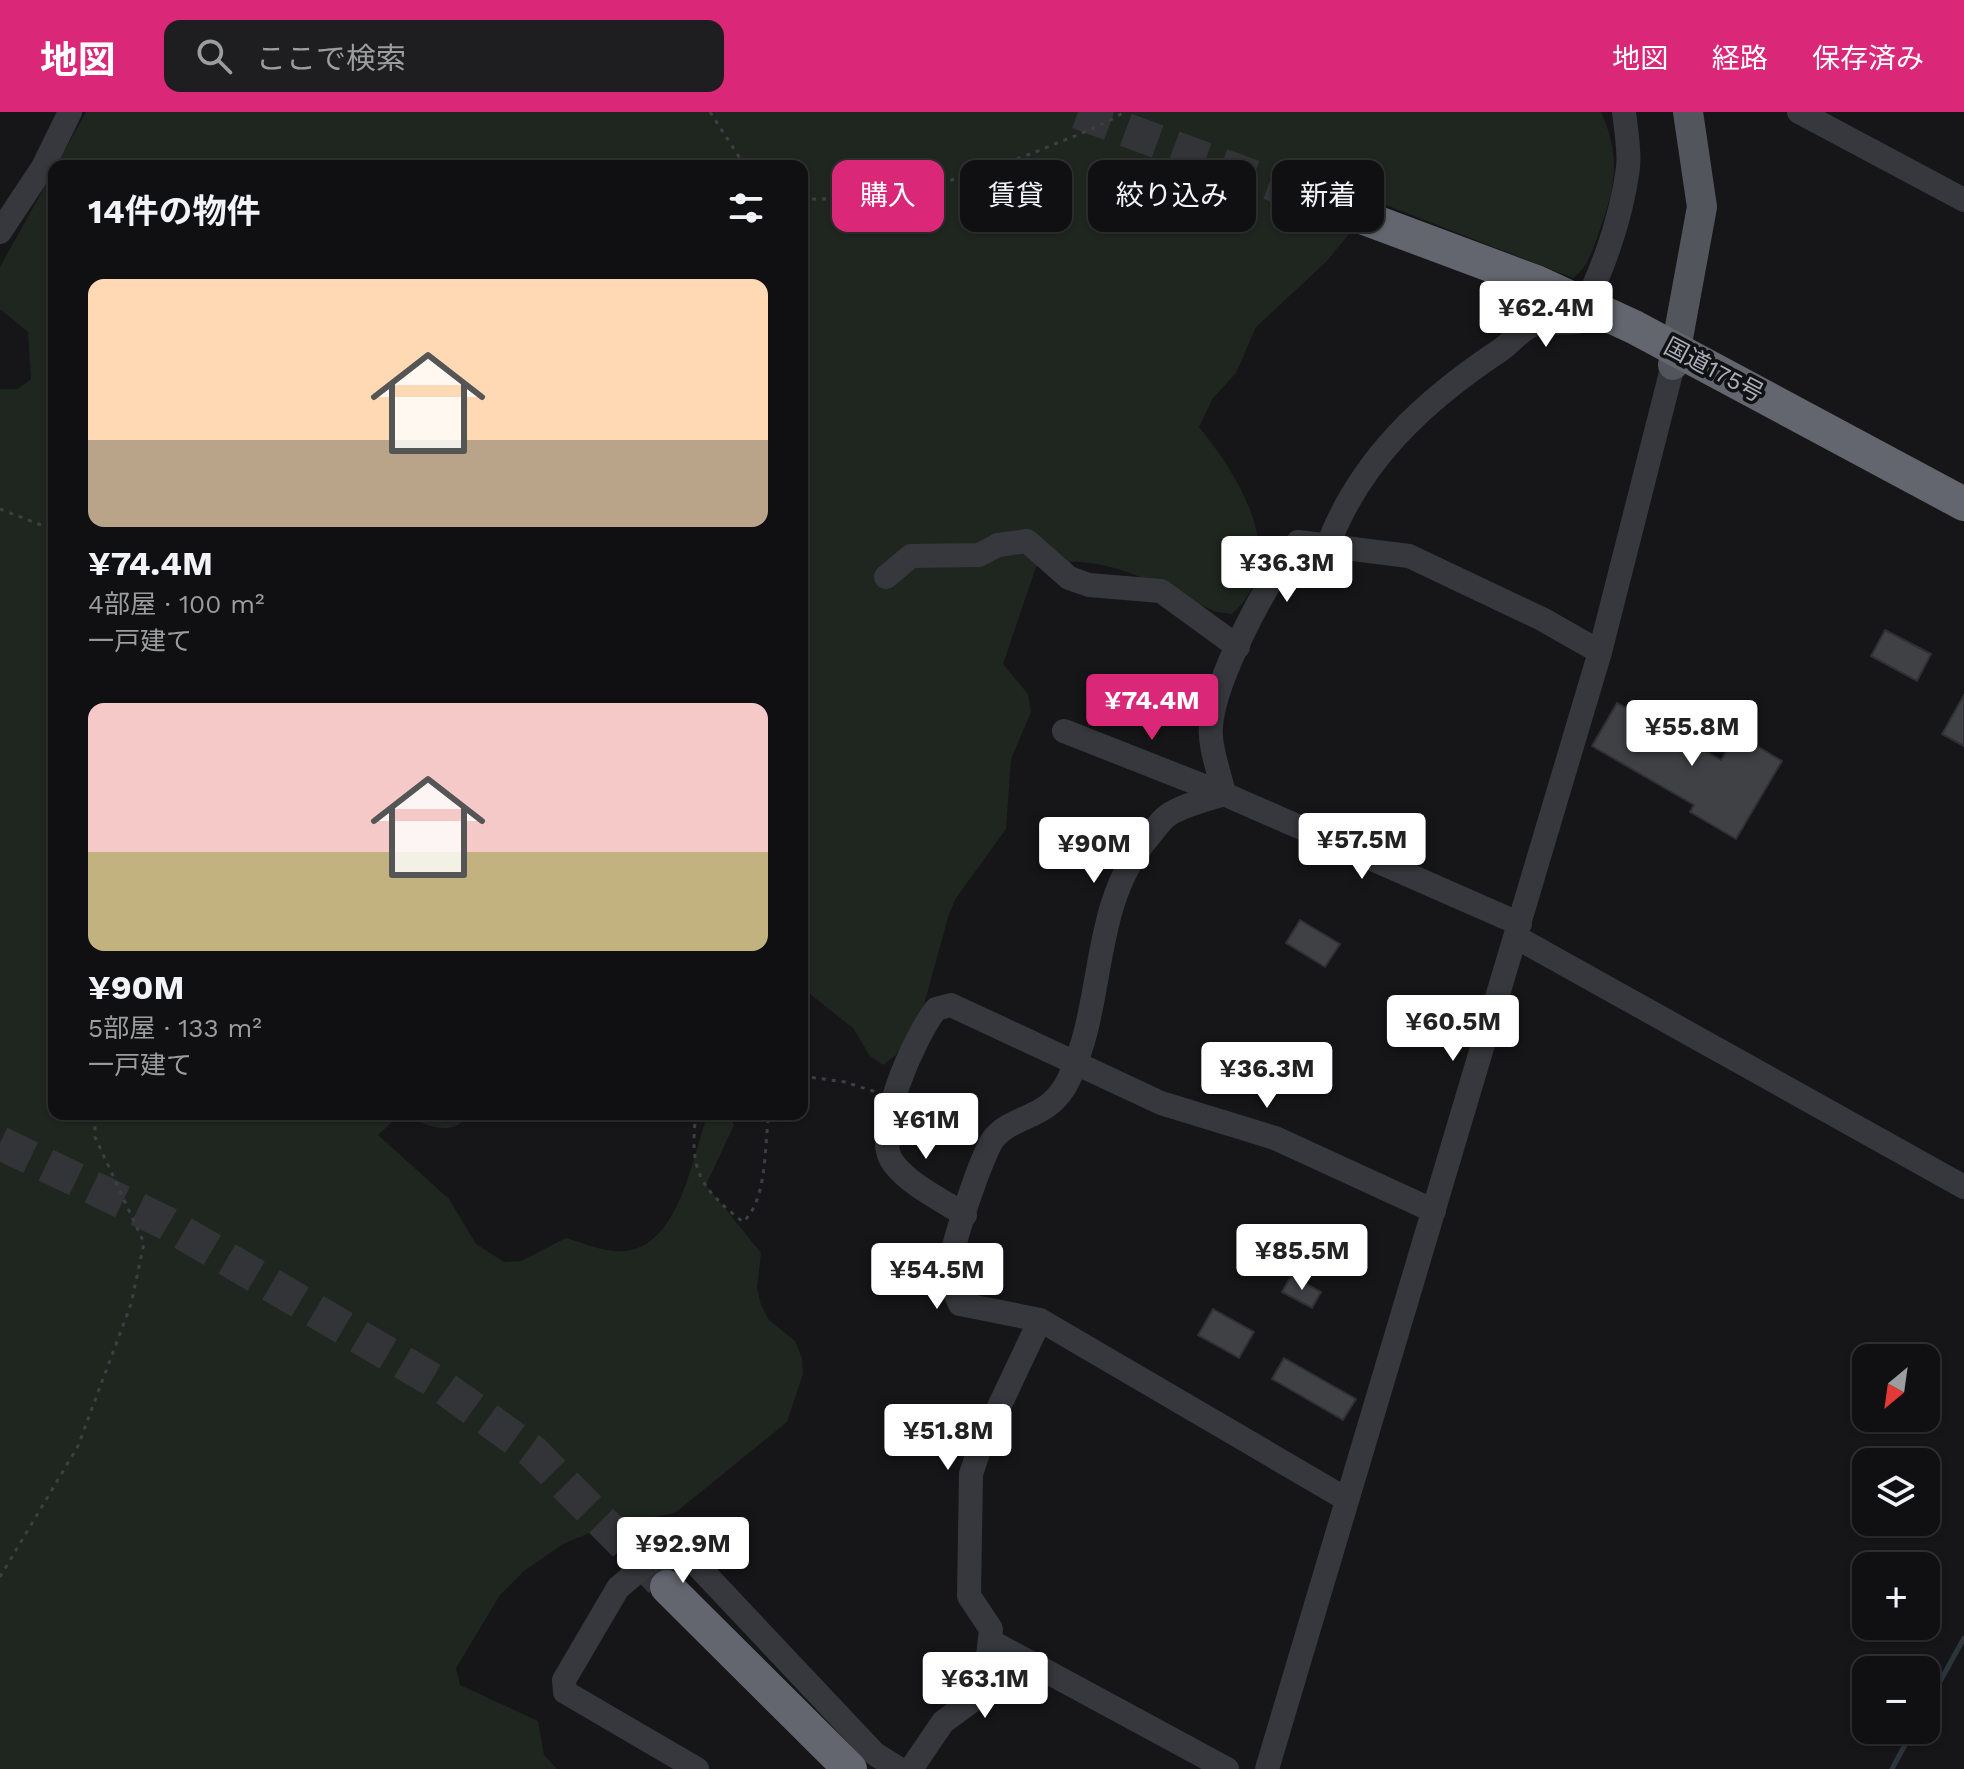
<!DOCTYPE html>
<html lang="ja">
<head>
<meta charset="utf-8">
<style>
  :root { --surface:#101012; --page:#1e1e20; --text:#f1f3f6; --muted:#9c9d9f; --line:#303032; --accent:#db2777 }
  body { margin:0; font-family:"Work Sans","Noto Sans JP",sans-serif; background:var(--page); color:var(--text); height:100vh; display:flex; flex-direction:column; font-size:30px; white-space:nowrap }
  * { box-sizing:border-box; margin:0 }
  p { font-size:26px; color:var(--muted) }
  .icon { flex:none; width:44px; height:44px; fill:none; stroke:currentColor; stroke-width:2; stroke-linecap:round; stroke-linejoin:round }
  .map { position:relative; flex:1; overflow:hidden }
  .panel { position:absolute; left:48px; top:48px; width:760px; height:960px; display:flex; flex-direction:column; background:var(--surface); border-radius:16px; box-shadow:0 2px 6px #0004,0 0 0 2px var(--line) }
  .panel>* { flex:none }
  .guide { position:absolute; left:832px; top:48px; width:760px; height:72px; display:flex; gap:16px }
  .needle { width:52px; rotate:209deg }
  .controls { position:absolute; left:1852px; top:1232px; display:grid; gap:16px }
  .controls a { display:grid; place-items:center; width:88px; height:88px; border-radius:16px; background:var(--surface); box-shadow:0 2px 6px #0004,0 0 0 2px var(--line); font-size:40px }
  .price { position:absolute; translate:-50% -68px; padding:0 18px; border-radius:8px; background:#fff; color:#222; font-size:26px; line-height:52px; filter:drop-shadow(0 2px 4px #0008) }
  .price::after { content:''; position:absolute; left:50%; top:48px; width:24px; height:18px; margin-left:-12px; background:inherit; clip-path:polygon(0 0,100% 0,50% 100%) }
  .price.on { background:var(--accent); color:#fff }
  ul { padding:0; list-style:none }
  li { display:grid; align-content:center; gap:16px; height:424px; padding:0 40px }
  li span { display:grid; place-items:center; height:248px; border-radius:16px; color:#555 }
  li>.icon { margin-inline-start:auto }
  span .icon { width:144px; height:144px; fill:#fffc; stroke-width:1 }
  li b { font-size:34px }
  h2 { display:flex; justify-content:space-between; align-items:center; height:96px; padding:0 40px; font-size:34px }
  .tag { padding:0 28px; border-radius:16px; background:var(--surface); box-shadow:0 2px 6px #0004,0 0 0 2px var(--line); font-size:28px; line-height:72px }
  .tag.on { background:var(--accent); color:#fff }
  header { display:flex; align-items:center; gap:48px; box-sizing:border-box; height:112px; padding:0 40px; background:var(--accent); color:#fff }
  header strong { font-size:38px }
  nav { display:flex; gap:44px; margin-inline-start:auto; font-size:28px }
  .search { width:560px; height:72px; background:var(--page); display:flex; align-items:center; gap:20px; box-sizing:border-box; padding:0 28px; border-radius:16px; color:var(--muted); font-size:30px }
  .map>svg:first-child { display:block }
  .green { fill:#1e261f }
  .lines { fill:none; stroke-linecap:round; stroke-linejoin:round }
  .stream { stroke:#2c353c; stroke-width:5 }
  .building { fill:#404145; stroke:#303034; stroke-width:2 }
  .highway-tunnel { stroke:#333438; stroke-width:34; stroke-dasharray:34 17; stroke-linecap:butt }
  .path { stroke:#3d3f44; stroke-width:3; stroke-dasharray:4 6; stroke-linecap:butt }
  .minor { stroke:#37383d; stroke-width:24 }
  .major { stroke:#53555c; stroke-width:30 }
  .highway { stroke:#63666e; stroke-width:34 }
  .labels { text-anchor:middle; stroke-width:7; stroke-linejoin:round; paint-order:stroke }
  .street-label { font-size:24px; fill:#a8adb8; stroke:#111113 }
</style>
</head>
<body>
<header>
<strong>地図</strong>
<div class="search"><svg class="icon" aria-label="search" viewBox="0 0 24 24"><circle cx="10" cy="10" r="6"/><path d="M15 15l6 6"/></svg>ここで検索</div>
<nav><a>地図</a><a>経路</a><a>保存済み</a></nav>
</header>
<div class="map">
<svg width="1964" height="1657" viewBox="0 0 1964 1657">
  <rect width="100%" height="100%" fill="#161618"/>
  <path class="green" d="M86,0H1601C1622,46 1615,77 1598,123C1591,141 1588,155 1573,166L1376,89L1326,150L1256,215L1236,261L1213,286L1199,315C1238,363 1293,448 1232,502L1216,500C1158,474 1100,436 1036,455L1003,552L1028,582L1031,600L1011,647L1006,717L956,786L949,802L922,900L896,943L883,953L870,944L853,916L810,882L802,881V54H56Z
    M54,58V1002H401L378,1023L449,1087L476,1132L504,1150L521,1149L566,1126C581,1130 598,1138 614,1139C679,1145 691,1046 708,1002H728L734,1013L706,1073L761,1141L757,1176L761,1193L769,1208L795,1229L802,1246L803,1262L787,1310L675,1401L609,1413L563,1432L524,1459L500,1483L456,1556L460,1573L538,1609L544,1643L557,1657H0V277H18L31,267L28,220L0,197V155Z
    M402,1002H469C452,1028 424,1012 402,1002Z"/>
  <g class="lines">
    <path class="stream" d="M1926,1595L1964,1526
      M1892,1657L1913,1618"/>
  </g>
  <path class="building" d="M1885,518L1931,542L1917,569L1871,544Z
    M1964,583V634L1942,622Z
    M1617,591L1721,648L1737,622L1782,649L1736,727L1690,700L1694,693L1592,634Z
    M1300,808L1340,832L1325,855L1286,831Z
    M1291,1164L1321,1180L1312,1196L1282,1180Z
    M1213,1197L1254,1220L1239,1246L1198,1223Z
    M1284,1246L1356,1287L1343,1308L1272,1267Z"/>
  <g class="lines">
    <path class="highway-tunnel" d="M1078,0L1367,107
      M0,1031L166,1111L436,1270L533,1340L667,1475"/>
    <path class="path" d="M710,0L745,54
      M802,87C891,89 975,66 1057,31C1080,22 1104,13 1124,0
      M0,397L54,418
      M802,964L845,970L876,980
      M696,1002C689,1058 699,1075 743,1110C768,1087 764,1033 769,1002
      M0,1465L78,1334L131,1192L144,1131L95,1025V1002"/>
    <path class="minor" d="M1799,0L1964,88
      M0,120L43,55L70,0
      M1328,433C1360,348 1424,289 1499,239C1510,232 1521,217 1533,213C1546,210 1563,211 1576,210C1601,164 1621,109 1628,56C1630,39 1626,18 1624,0
      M886,465L911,444L979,443L998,433L1027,429L1069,466L1089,473L1161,479L1238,535
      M1064,619L1224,682L1520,812
      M1224,682C1207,688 1182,693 1167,704C1160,709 1153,720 1147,727C1090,795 1106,890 1069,967C1049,1009 1015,1001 994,1026C983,1039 949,1140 950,1157C950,1170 955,1181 960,1192L1040,1208L1346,1387
      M1224,682C1220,662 1209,635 1211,614C1214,569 1268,465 1298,430L1409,444L1542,507L1600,540
      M1516,825L1964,1075
      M965,1103C942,1088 911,1074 894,1052C869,1023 915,924 936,897L951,893L1161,991L1275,1026L1434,1099
      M992,1530L1227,1657
      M697,1657L565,1580L564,1568L618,1476L665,1436L694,1450L875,1642L899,1657
      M911,1657L943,1610L984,1580L991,1517L969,1484L971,1362L980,1335L1040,1208
      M1267,1657L1600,540L1673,253"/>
    <path class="major" d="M1673,253L1702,95L1688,0"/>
    <path class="highway" d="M1367,107L1536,170L1634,215L1964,392
      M667,1475L850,1657"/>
  </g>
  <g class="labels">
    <g class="street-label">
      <text transform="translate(1714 258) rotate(28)" y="8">国道175号</text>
    </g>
  </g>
</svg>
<div class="controls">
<a><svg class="needle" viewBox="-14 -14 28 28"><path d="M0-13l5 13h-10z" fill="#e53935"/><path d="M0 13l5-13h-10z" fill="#9c9d9f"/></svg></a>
<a><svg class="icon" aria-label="layers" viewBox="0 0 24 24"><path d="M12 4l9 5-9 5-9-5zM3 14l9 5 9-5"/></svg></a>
<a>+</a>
<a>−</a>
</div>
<b class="price" style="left:1546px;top:237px">¥62.4M</b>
<b class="price" style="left:1287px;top:492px">¥36.3M</b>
<b class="price on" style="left:1152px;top:630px">¥74.4M</b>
<b class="price" style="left:1692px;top:656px">¥55.8M</b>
<b class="price" style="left:1362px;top:769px">¥57.5M</b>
<b class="price" style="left:1094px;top:773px">¥90M</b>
<b class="price" style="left:1453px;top:951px">¥60.5M</b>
<b class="price" style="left:1267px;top:998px">¥36.3M</b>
<b class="price" style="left:926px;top:1049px">¥61M</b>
<b class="price" style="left:1302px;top:1180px">¥85.5M</b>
<b class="price" style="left:937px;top:1199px">¥54.5M</b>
<b class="price" style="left:948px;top:1360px">¥51.8M</b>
<b class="price" style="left:683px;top:1473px">¥92.9M</b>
<b class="price" style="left:985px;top:1608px">¥63.1M</b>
<div class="guide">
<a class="tag on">購入</a>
<a class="tag">賃貸</a>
<a class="tag">絞り込み</a>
<a class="tag">新着</a>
</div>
<section class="panel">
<h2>14件の物件<svg class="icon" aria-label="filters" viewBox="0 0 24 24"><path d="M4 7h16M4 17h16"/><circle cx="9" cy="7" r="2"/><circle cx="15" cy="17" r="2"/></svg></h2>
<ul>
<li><span style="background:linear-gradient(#ffd9b3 65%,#b9a48a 0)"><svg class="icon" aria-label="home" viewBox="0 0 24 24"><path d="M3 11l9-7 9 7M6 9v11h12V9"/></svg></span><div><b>¥74.4M</b><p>4部屋 · 100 m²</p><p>一戸建て</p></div></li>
<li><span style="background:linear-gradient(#f6c9c9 60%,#c2b280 0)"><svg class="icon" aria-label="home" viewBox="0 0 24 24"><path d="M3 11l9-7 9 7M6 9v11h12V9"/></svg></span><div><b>¥90M</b><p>5部屋 · 133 m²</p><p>一戸建て</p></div></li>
</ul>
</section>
</div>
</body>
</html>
